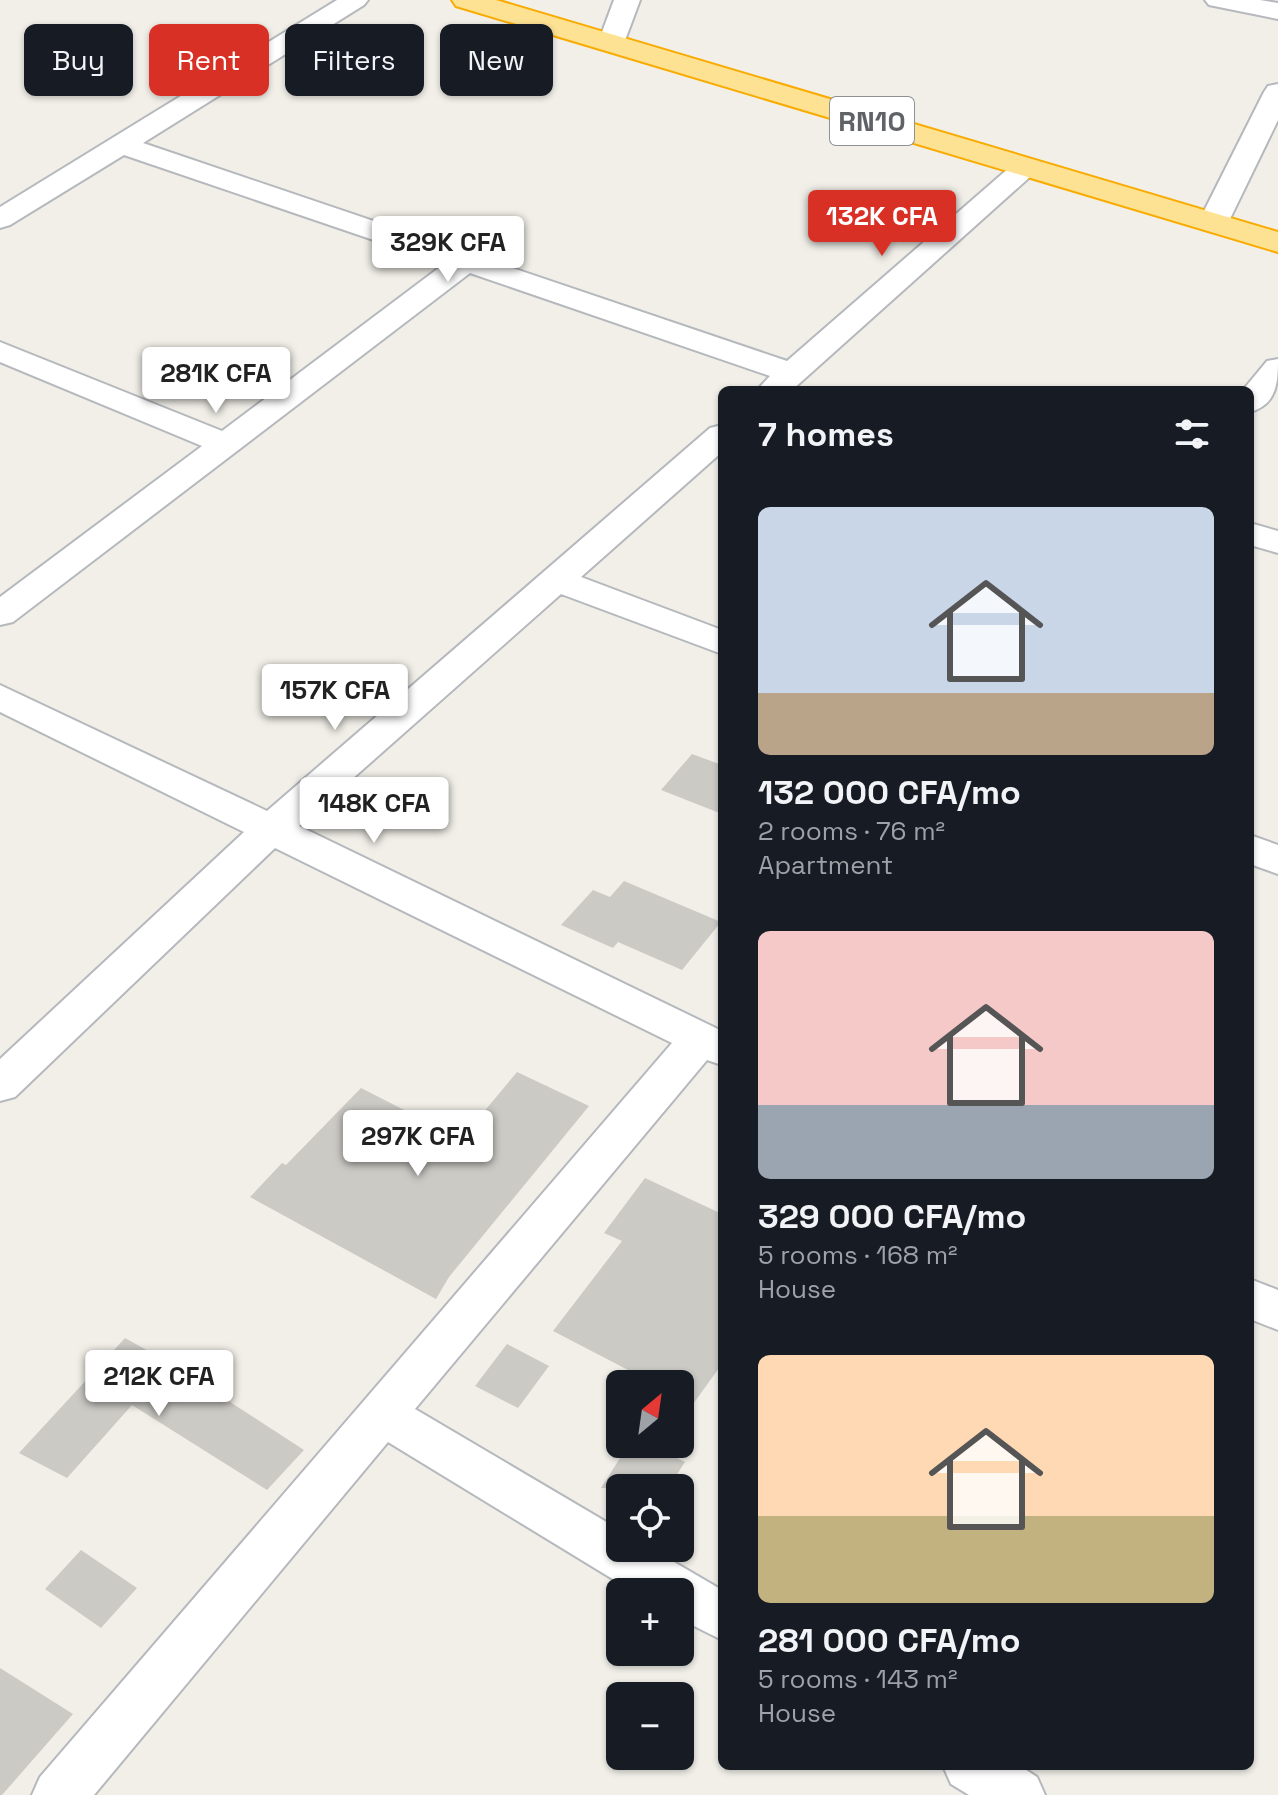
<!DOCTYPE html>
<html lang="en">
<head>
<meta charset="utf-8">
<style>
  :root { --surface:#171b24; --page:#242831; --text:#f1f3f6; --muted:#9ea1a6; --accent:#d93025 }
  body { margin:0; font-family:"Space Grotesk",sans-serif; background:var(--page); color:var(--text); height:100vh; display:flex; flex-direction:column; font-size:30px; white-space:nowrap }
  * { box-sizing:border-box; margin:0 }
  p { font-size:26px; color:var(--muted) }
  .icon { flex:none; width:44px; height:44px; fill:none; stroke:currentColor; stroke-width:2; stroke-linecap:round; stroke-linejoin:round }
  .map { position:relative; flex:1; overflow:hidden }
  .sheet { position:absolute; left:718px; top:386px; width:536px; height:1384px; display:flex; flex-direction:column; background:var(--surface); border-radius:12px; box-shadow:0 2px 6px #0004 }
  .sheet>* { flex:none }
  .banner { position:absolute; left:24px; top:24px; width:574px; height:72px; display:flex; gap:16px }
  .needle { width:52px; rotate:29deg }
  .buttons { position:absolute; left:606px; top:1370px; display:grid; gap:16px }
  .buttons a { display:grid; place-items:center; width:88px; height:88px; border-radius:12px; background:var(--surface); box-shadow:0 2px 6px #0004; font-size:40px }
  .price { position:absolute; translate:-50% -68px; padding:0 18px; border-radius:8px; background:#fff; color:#222; font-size:26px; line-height:52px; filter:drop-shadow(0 2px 4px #0008) }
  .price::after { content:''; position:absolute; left:50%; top:48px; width:24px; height:18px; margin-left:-12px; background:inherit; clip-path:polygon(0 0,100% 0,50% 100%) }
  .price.current { background:var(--accent); color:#fff }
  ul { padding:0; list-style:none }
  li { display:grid; align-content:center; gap:16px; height:424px; padding:0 40px }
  li span { display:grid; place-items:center; height:248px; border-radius:12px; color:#555 }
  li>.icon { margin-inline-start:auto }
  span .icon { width:144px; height:144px; fill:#fffc; stroke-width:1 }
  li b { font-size:34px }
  h2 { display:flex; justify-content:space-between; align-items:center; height:96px; padding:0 40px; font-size:34px }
  .chip { padding:0 28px; border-radius:12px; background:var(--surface); box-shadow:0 2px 6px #0004; font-size:28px; line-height:72px }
  .chip.current { background:var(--accent); color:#fff }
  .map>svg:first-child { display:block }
  .building { fill:#cccac5 }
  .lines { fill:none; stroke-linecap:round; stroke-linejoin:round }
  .street-casing { stroke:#b5b8bc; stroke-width:4 }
  .highway-casing { stroke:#f9ab00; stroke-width:4 }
  .street { fill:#fff; fill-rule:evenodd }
  .highway { fill:#fde293; fill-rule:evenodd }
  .labels { text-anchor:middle; stroke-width:6; stroke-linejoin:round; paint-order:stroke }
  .shield { fill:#fff; stroke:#8f9295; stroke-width:2 }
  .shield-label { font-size:28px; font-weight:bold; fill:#5f6368 }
</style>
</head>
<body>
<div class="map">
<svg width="1278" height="1795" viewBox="0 0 1278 1795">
  <rect width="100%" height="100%" fill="#f1efe8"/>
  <path class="building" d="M692,754L722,765V814L661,790Z
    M624,881L721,922L682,970L618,942L613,948L561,925L593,890L610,897Z
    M517,1072L589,1106L449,1277L436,1299L250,1197L282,1163L286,1165L361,1088L461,1139Z
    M645,1178L722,1214V1364L693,1404L680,1397V1384H655L553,1331L622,1241L604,1233Z
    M125,1338L170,1363L304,1450L267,1490L132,1405L67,1478L19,1453Z
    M507,1344L549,1366L518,1408L475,1386Z
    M629,1444H685L675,1457L685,1462L668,1488H601Z
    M81,1550L137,1588L101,1628L45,1589Z
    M0,1668L73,1714L2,1795H0Z"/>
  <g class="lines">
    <defs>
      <path id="street" d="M337,0H368L364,5L143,143L787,361L1017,161L1027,159L1037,161L1041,167L792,390H757L770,376L470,273L13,622L0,625V597L202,446L0,362V342L222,431L444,264L124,155L10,225L0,228V207Z
        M614,0H640L624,43L620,49H602L598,43Z
        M1205,0H1260L1278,3V19L1209,5Z
        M1278,84V120L1228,223L1223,229L1213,232L1203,229L1198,223L1264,92L1268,86Z
        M1278,359C1278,382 1277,405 1250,412V390H1243L1267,361Z
        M722,425V452L581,577L722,630V654L561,594L299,826L722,1031V1065L707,1060L415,1409L620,1530V1548H650L722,1590V1640L680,1619V1592H634L388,1442L94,1795H32L40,1777L672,1043L275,848L15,1097L0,1101V1059L244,832L0,712V685L267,811L710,428Z
        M1250,523L1278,531V553L1250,545Z
        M1250,835L1278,845V874L1250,864Z
        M1250,1279L1278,1290V1330L1250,1319Z
        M943,1766H1020L1037,1777L1045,1795H969L951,1784Z"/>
      <path id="highway" d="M452,0H496L1278,232V252L456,6Z"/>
    </defs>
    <use href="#street" class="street-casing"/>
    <use href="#highway" class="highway-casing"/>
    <use href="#street" class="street"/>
    <use href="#highway" class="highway"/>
  </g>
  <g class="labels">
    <rect class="shield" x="830" y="97" width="84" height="48" rx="6"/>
    <g class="shield-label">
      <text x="872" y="131">RN10</text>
    </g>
  </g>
</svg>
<div class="buttons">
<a><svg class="needle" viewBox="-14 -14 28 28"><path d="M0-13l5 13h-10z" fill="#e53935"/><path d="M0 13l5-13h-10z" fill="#9ea1a6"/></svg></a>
<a><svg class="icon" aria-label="locate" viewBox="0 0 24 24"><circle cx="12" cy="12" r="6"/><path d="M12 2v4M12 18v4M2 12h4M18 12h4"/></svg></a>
<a>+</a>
<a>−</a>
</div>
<b class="price current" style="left:882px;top:258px">132K CFA</b>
<b class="price" style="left:448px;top:284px">329K CFA</b>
<b class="price" style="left:216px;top:415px">281K CFA</b>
<b class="price" style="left:335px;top:732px">157K CFA</b>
<b class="price" style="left:374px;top:845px">148K CFA</b>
<b class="price" style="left:418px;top:1178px">297K CFA</b>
<b class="price" style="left:159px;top:1418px">212K CFA</b>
<div class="banner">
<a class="chip">Buy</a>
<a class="chip current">Rent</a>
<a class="chip">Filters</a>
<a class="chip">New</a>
</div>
<section class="sheet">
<h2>7 homes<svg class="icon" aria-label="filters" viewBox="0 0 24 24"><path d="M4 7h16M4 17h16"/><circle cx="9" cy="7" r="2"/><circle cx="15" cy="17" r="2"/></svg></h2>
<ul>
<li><span style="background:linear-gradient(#c9d6e8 75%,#b9a48a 0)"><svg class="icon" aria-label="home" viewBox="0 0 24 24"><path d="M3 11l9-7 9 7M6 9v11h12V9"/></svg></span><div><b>132 000 CFA/mo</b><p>2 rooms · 76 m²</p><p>Apartment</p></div></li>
<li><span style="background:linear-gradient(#f6c9c9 70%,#9aa5b1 0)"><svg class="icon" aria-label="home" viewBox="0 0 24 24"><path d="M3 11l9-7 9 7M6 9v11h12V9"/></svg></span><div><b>329 000 CFA/mo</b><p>5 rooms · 168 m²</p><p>House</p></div></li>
<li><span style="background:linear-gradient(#ffd9b3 65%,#c2b280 0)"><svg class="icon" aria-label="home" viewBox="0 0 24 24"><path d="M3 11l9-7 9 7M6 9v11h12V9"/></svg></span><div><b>281 000 CFA/mo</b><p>5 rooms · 143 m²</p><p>House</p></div></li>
</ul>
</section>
</div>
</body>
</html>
